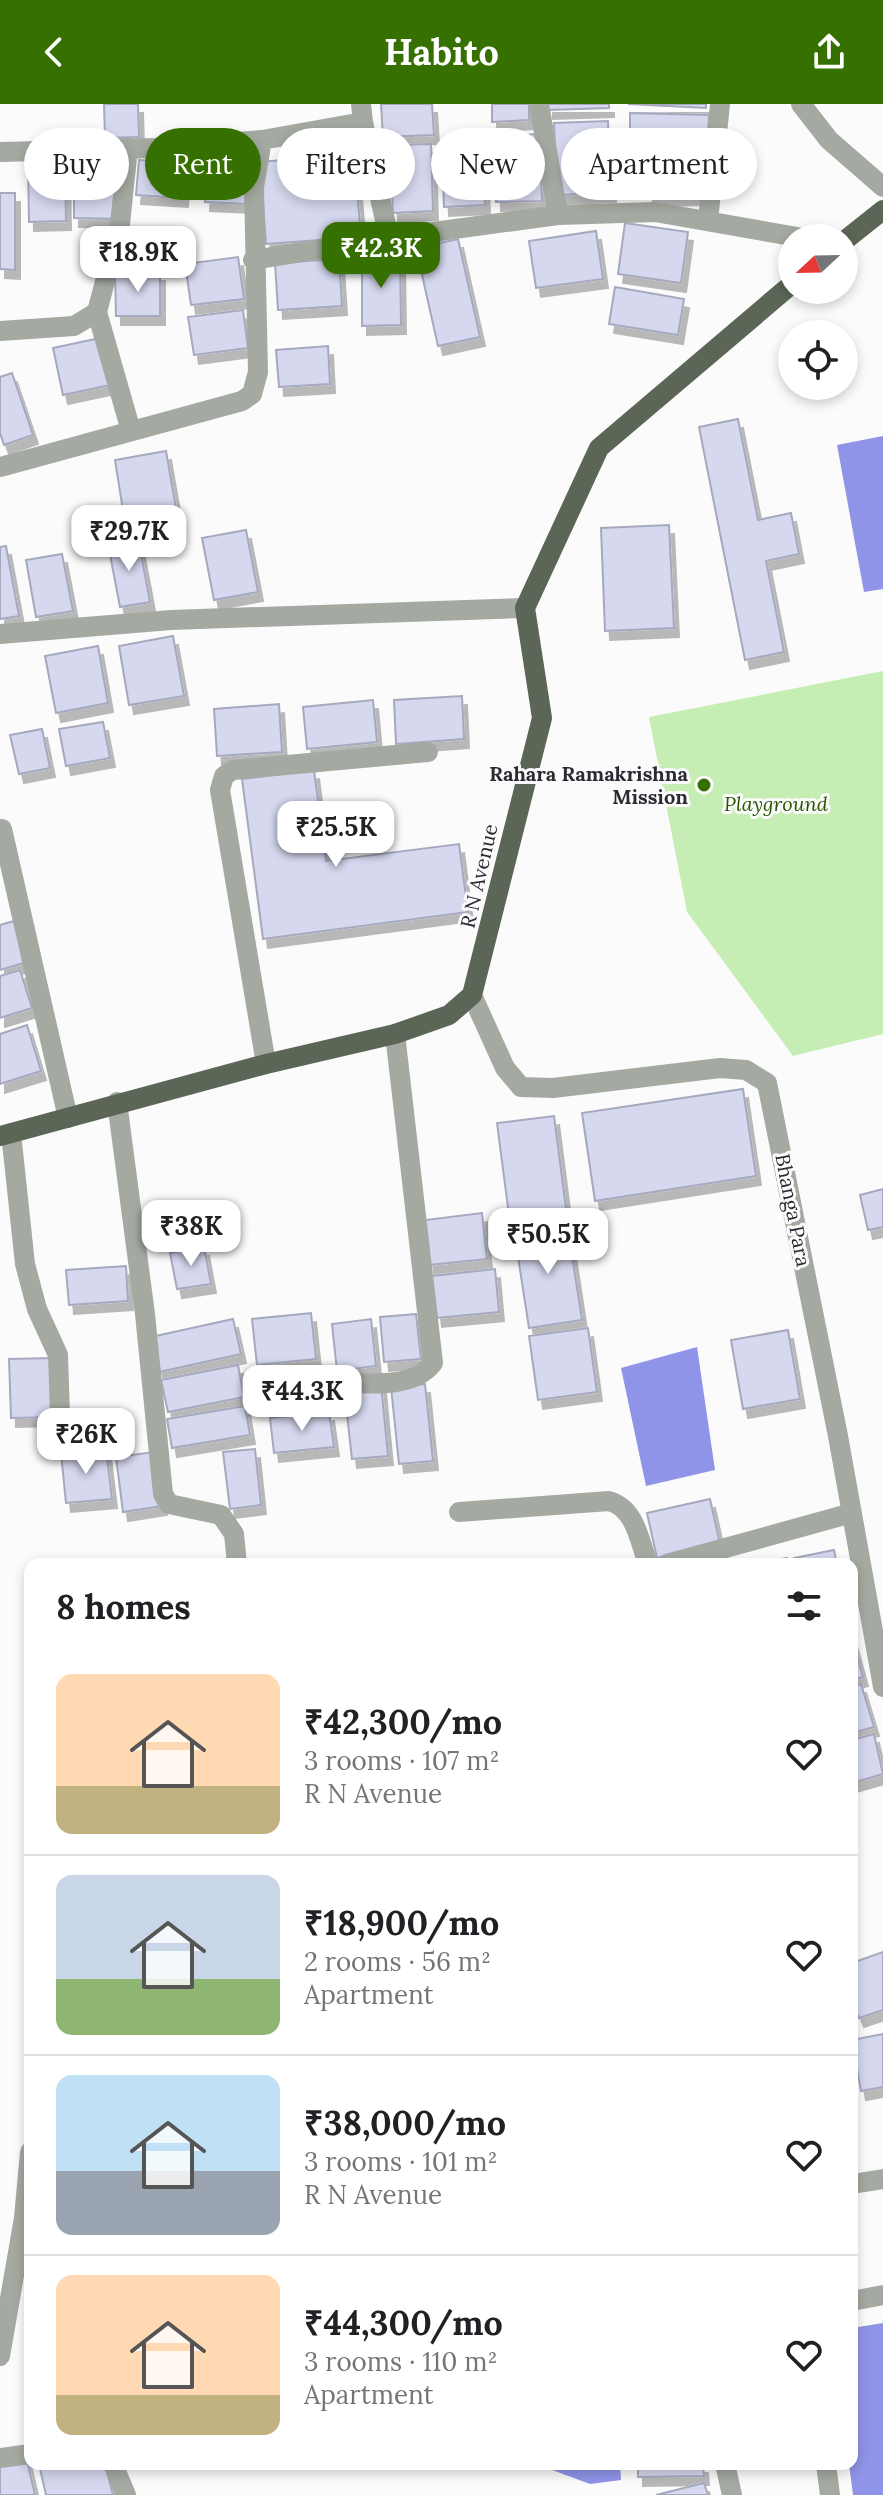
<!DOCTYPE html>
<html lang="en">
<head>
<meta charset="utf-8">
<style>
  :root { --surface:#fff; --page:#f6f6f6; --text:#202124; --muted:#757577; --line:#e0e0e0; --accent:#357000 }
  body { margin:0; font-family:Lora,serif; background:var(--page); color:var(--text); height:100vh; display:flex; flex-direction:column; font-size:30px; white-space:nowrap }
  * { box-sizing:border-box; margin:0 }
  p { font-size:26px; color:var(--muted) }
  .icon { flex:none; width:44px; height:44px; fill:none; stroke:currentColor; stroke-width:2; stroke-linecap:round; stroke-linejoin:round }
  .map { position:relative; flex:1; overflow:hidden }
  .panel { position:absolute; left:24px; top:1454px; width:834px; height:912px; display:flex; flex-direction:column; background:var(--surface); border-radius:16px; box-shadow:0 4px 12px #0003 }
  .panel>* { flex:none }
  .banner { position:absolute; left:24px; top:24px; width:836px; height:72px; display:flex; gap:16px }
  .needle { width:52px; rotate:248deg }
  .buttons { position:absolute; left:778px; top:120px; display:grid; gap:16px }
  .buttons a { display:grid; place-items:center; width:80px; height:80px; border-radius:50%; background:var(--surface); box-shadow:0 4px 12px #0003; font-size:40px }
  .price { position:absolute; translate:-50% -68px; padding:0 18px; border-radius:16px; background:#fff; color:#222; font-size:26px; line-height:52px; filter:drop-shadow(0 2px 4px #0008) }
  .price::after { content:''; position:absolute; left:50%; top:48px; width:24px; height:18px; margin-left:-12px; background:inherit; clip-path:polygon(0 0,100% 0,50% 100%) }
  .price.selected { background:var(--accent); color:#fff }
  ul { padding:0; list-style:none }
  li { display:flex; align-items:center; gap:24px; height:200px; padding:0 32px }
  li+li { border-top:2px solid var(--line) }
  li span { display:grid; place-items:center; flex:none; width:224px; height:160px; border-radius:16px; color:#555 }
  li>.icon { margin-inline-start:auto }
  span .icon { width:96px; height:96px; fill:#fffc; stroke-width:1 }
  li b { font-size:34px }
  h2 { display:flex; justify-content:space-between; align-items:center; height:96px; padding:0 32px; font-size:34px }
  .tag { padding:0 28px; border-radius:36px; background:var(--surface); box-shadow:0 4px 12px #0003; font-size:28px; line-height:72px }
  .tag.selected { background:var(--accent); color:#fff }
  header { display:flex; justify-content:space-between; align-items:center; height:104px; padding:0 32px; background:var(--accent); color:#fff; font-size:36px; font-weight:700 }
  .map>svg:first-child { display:block }
  .green { fill:#c6edb3 }
  .water { fill:#9094e8 }
  .building { fill:#d5d8ee; stroke:#a6a9be; stroke-width:2; filter:url(#shadow) }
  .lines { fill:none; stroke-linecap:round; stroke-linejoin:round }
  .minor { stroke:#a4a9a1; stroke-width:20 }
  .major { stroke:#5c6657; stroke-width:20 }
  .poi-dot { fill:#357000; stroke:#fbfbfb; stroke-width:3 }
  .labels { text-anchor:middle; stroke-width:6; stroke-linejoin:round; paint-order:stroke }
  .poi-label { font-size:20px; font-weight:bold; fill:#292a32; stroke:#fbfbfb; text-anchor:end }
  .park-label { font-size:20px; font-style:italic; fill:#285700; stroke:#fbfbfb }
  .street-label { font-size:20px; fill:#292a32; stroke:#fbfbfb }
</style>
</head>
<body>
<header><svg class="icon" aria-label="back" viewBox="0 0 24 24"><path d="M15 5l-7 7 7 7"/></svg>Habito<svg class="icon" aria-label="share" viewBox="0 0 24 24"><path d="M12 15V3M7 8l5-5 5 5M5 13v7h14v-7"/></svg></header>
<div class="map">
<svg width="883" height="2391" viewBox="0 0 883 2391">
  <defs>
    <filter id="shadow"><feDropShadow dx="5" dy="9" stdDeviation="0" flood-color="#0004"/></filter>
  </defs>
  <rect width="100%" height="100%" fill="#fbfbfb"/>
  <path class="green" d="M883,567V930L793,952L687,808L649,613Z"/>
  <path class="water" d="M883,332V485L864,488L837,341Z
    M697,1243L715,1366L646,1382L621,1264Z
    M883,2219V2391H853L849,2360H852V2224Z
    M536,2360H620L621,2376L590,2380Z"/>
  <path class="building" d="M104,0H138L139,33L105,34Z
    M381,0H432L434,31L383,33Z
    M492,0H529V16L492,18Z
    M548,0H609V4L548,6Z
    M628,0H706V4Z
    M630,9L709,11L708,40L630,37Z
    M608,17L611,89L557,91L554,19Z
    M539,30L542,97L496,98L494,32Z
    M431,40L433,107L393,109L390,41Z
    M483,46L485,101L444,103L442,48Z
    M706,46L707,92L648,93L646,47Z
    M207,49L247,51L246,100L205,98Z
    M354,50L361,133L266,140L260,58Z
    M139,56L186,59L183,94L136,91Z
    M65,59L66,117L29,118L28,60Z
    M74,62L117,63V115L74,114Z
    M0,89H15V166L0,165Z
    M625,119L688,128L681,179L618,170Z
    M596,127L603,175L536,184L529,137Z
    M458,135L480,233L438,242L416,144Z
    M362,151H400L401,221L362,222Z
    M238,153L244,195L191,201L185,160Z
    M339,155L342,202L278,206L275,159Z
    M160,168V212H116L115,169Z
    M615,183L684,195L678,231L609,220Z
    M243,206L248,244L194,251L188,213Z
    M100,234L110,281L63,291L53,244Z
    M328,242L330,280L279,283L276,246Z
    M12,269L33,331L4,341L0,329V273Z
    M738,315L758,416L791,409L799,450L766,457L784,548L745,556L699,323Z
    M166,347L176,404L124,413L115,356Z
    M669,421L674,524L605,527L601,424Z
    M246,426L258,488L214,496L202,434Z
    M138,434L150,498L120,503L108,440Z
    M6,442L19,512L0,515V443Z
    M62,450L73,507L36,513L26,456Z
    M173,532L184,592L129,601L119,542Z
    M98,542L108,599L56,609L45,552Z
    M462,592L464,635L396,640L394,596Z
    M373,596L377,638L307,645L303,603Z
    M279,600L282,648L217,652L214,605Z
    M103,618L110,654L66,662L59,625Z
    M42,625L50,664L19,670L10,631Z
    M314,666L326,757L459,740L468,808L263,835L242,675Z
    M14,817L27,858L0,866V821Z
    M20,866L32,904L0,914V872Z
    M27,921L41,967L0,980V930Z
    M743,985L756,1072L595,1097L582,1009Z
    M554,1012L567,1112L510,1119L497,1019Z
    M883,1085V1123L868,1126L860,1091Z
    M482,1109L487,1155L429,1161L425,1116Z
    M567,1119L582,1216L529,1224L514,1127Z
    M204,1143L211,1180L177,1185L170,1149Z
    M126,1162L128,1197L69,1201L66,1166Z
    M495,1165L499,1208L437,1214L432,1172Z
    M311,1209L316,1255L257,1261L252,1215Z
    M416,1210L421,1255L384,1258L380,1213Z
    M233,1215L241,1250L159,1268L151,1233Z
    M371,1215L376,1262L337,1267L332,1220Z
    M588,1224L597,1288L538,1296L529,1232Z
    M788,1226L800,1295L743,1305L731,1236Z
    M54,1254L55,1313L11,1314L9,1255Z
    M238,1261L244,1293L168,1308L161,1276Z
    M381,1280L388,1352L352,1355L344,1284Z
    M425,1280L433,1357L399,1360L391,1283Z
    M245,1302L250,1331L172,1344L167,1315Z
    M329,1308L334,1343L274,1349L270,1314Z
    M106,1345L112,1395L66,1399L61,1349Z
    M255,1345L261,1401L230,1405L223,1348Z
    M154,1348L162,1402L123,1408L116,1353Z
    M710,1395L720,1440L657,1454L647,1409Z
    M834,1446L837,1460H795L794,1454Z
    M787,1454L788,1460H753Z
    M852,1533L863,1573L852,1576Z
    M861,1580L874,1623L852,1629V1583Z
    M874,1630L883,1670L852,1679V1636Z
    M883,1848V1906L859,1914L852,1896V1859Z
    M883,1930V1983L861,1987L852,1936Z
    M26,2352L35,2391H0V2358Z
    M39,2360H105L113,2391H46Z
    M638,2360H703L704,2372L638,2373Z
    M704,2379L708,2391H656Z"/>
  <g class="lines">
    <path class="minor" d="M539,0L558,111
      M801,0L829,36L883,83
      M363,18L389,134L558,111L655,108L803,134
      M0,48L156,44L262,36L363,18L361,0
      M708,117L720,0
      M253,156L389,134
      M97,208L131,327
      M0,227L74,222L97,208L120,120L128,44
      M0,363L242,297L252,290L258,268L254,83L262,36
      M0,530L171,516L525,504
      M2,725L68,1014
      M472,891L505,964L521,983L553,984L720,964L746,966L767,979L838,1332L883,1583
      M266,960L220,686L224,672L233,666L428,648
      M117,998L145,1210L163,1390L169,1400L221,1411L234,1430L237,1460
      M11,1029L25,1160L37,1205L58,1251L61,1340
      M325,1278C358,1278 411,1288 433,1259L395,930
      M459,1408L609,1397C636,1405 639,1436 648,1460
      M667,1460L852,1409
      M852,2080L883,2075
      M852,2197L883,2191
      M0,2252L24,2114L30,2048
      M0,2354L30,2350
      M113,2360L126,2391
      M725,2360L732,2391
      M826,2360L830,2391"/>
    <path class="major" d="M844,137L883,106
      M0,1032L266,960L395,930L449,911L472,891L542,614L525,504L599,344L792,180"/>
  </g>
  <circle class="poi-dot" cx="704" cy="681" r="8"/>
  <g class="labels">
    <g class="poi-label">
      <text x="688" y="677">Rahara Ramakrishna<tspan x="688" dy="23">Mission</tspan></text>
    </g>
    <g class="park-label">
      <text x="776" y="707">Playground</text>
    </g>
    <g class="street-label">
      <text transform="translate(479 772) rotate(-77)" y="7">R N Avenue</text>
      <text transform="translate(793 1106) rotate(79)" y="7">Bhanga Para</text>
    </g>
  </g>
</svg>
<div class="buttons">
<a><svg class="needle" viewBox="-14 -14 28 28"><path d="M0-13l5 13h-10z" fill="#e53935"/><path d="M0 13l5-13h-10z" fill="#757577"/></svg></a>
<a><svg class="icon" aria-label="locate" viewBox="0 0 24 24"><circle cx="12" cy="12" r="6"/><path d="M12 2v4M12 18v4M2 12h4M18 12h4"/></svg></a>
</div>
<b class="price selected" style="left:381px;top:186px">₹42.3K</b>
<b class="price" style="left:138px;top:190px">₹18.9K</b>
<b class="price" style="left:129px;top:469px">₹29.7K</b>
<b class="price" style="left:336px;top:765px">₹25.5K</b>
<b class="price" style="left:191px;top:1164px">₹38K</b>
<b class="price" style="left:548px;top:1172px">₹50.5K</b>
<b class="price" style="left:302px;top:1329px">₹44.3K</b>
<b class="price" style="left:86px;top:1372px">₹26K</b>
<div class="banner">
<a class="tag">Buy</a>
<a class="tag selected">Rent</a>
<a class="tag">Filters</a>
<a class="tag">New</a>
<a class="tag">Apartment</a>
</div>
<section class="panel">
<h2>8 homes<svg class="icon" aria-label="filters" viewBox="0 0 24 24"><path d="M4 7h16M4 17h16"/><circle cx="9" cy="7" r="2"/><circle cx="15" cy="17" r="2"/></svg></h2>
<ul>
<li><span style="background:linear-gradient(#ffd9b3 70%,#c2b280 0)"><svg class="icon" aria-label="home" viewBox="0 0 24 24"><path d="M3 11l9-7 9 7M6 9v11h12V9"/></svg></span><div><b>₹42,300/mo</b><p>3 rooms · 107 m²</p><p>R N Avenue</p></div><svg class="icon" aria-label="heart" viewBox="0 0 24 24"><path d="M12 20l-8-8c-3-5 5-10 8-4 3-6 11-1 8 4z"/></svg></li>
<li><span style="background:linear-gradient(#c9d6e8 65%,#8fb573 0)"><svg class="icon" aria-label="home" viewBox="0 0 24 24"><path d="M3 11l9-7 9 7M6 9v11h12V9"/></svg></span><div><b>₹18,900/mo</b><p>2 rooms · 56 m²</p><p>Apartment</p></div><svg class="icon" aria-label="heart" viewBox="0 0 24 24"><path d="M12 20l-8-8c-3-5 5-10 8-4 3-6 11-1 8 4z"/></svg></li>
<li><span style="background:linear-gradient(#bfe0f5 60%,#9aa5b1 0)"><svg class="icon" aria-label="home" viewBox="0 0 24 24"><path d="M3 11l9-7 9 7M6 9v11h12V9"/></svg></span><div><b>₹38,000/mo</b><p>3 rooms · 101 m²</p><p>R N Avenue</p></div><svg class="icon" aria-label="heart" viewBox="0 0 24 24"><path d="M12 20l-8-8c-3-5 5-10 8-4 3-6 11-1 8 4z"/></svg></li>
<li><span style="background:linear-gradient(#ffd9b3 75%,#c2b280 0)"><svg class="icon" aria-label="home" viewBox="0 0 24 24"><path d="M3 11l9-7 9 7M6 9v11h12V9"/></svg></span><div><b>₹44,300/mo</b><p>3 rooms · 110 m²</p><p>Apartment</p></div><svg class="icon" aria-label="heart" viewBox="0 0 24 24"><path d="M12 20l-8-8c-3-5 5-10 8-4 3-6 11-1 8 4z"/></svg></li>
</ul>
</section>
</div>
</body>
</html>
